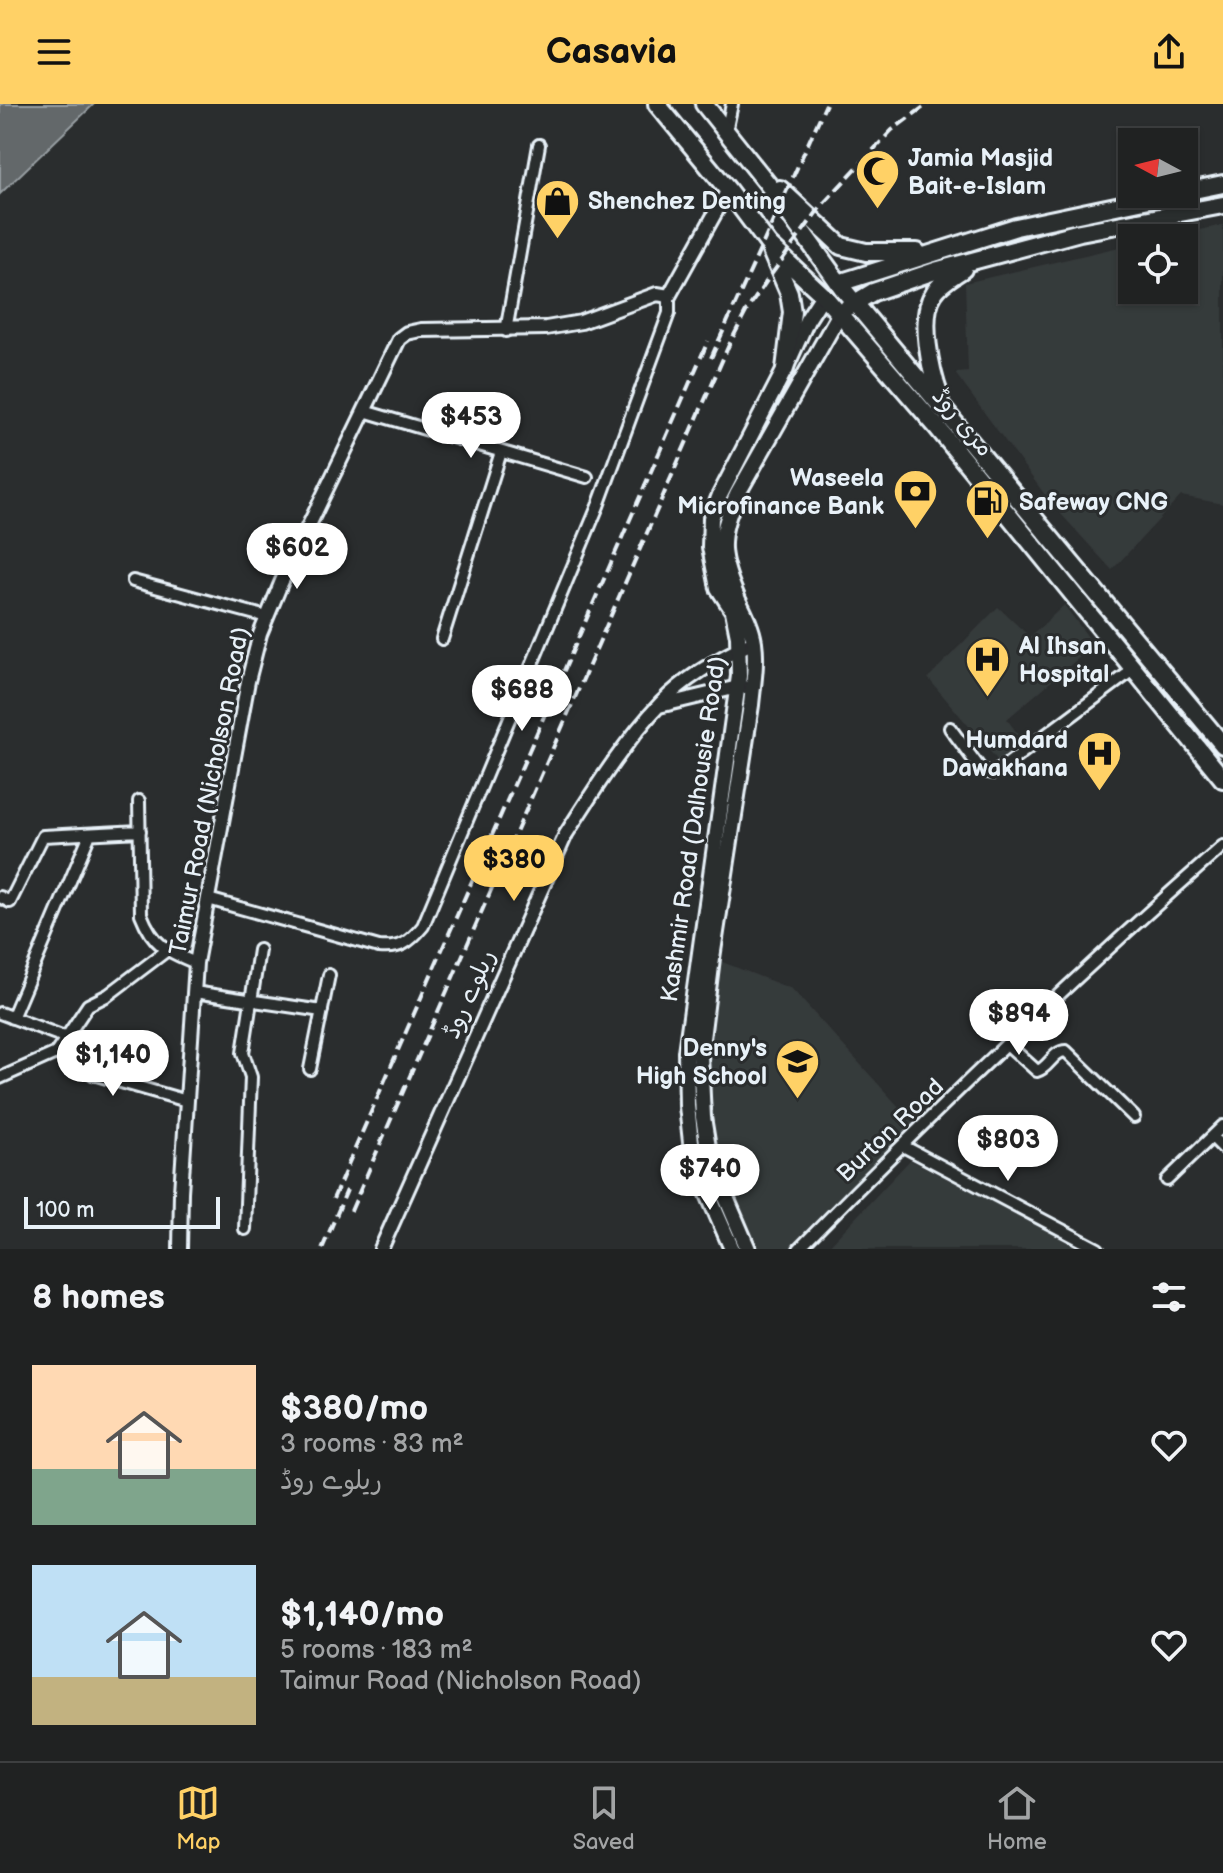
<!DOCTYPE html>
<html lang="en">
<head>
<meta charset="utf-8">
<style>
  :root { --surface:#202222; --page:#2d2f2f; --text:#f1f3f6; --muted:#a2a4a5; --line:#3d3f40; --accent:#ffd166 }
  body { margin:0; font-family:"Balsamiq Sans","Playpen Sans Arabic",sans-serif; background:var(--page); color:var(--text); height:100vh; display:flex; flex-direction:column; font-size:30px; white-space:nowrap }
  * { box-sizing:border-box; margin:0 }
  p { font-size:26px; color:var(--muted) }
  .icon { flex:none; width:44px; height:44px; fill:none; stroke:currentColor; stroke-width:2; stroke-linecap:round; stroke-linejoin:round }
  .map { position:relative; height:1145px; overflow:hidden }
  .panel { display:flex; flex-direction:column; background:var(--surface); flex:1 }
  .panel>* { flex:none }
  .needle { width:52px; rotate:277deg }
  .tools { position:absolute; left:1118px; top:24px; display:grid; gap:16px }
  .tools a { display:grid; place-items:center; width:80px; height:80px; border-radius:0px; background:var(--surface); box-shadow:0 2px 6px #0004,0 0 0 2px var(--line); font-size:40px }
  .scale { position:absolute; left:24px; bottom:20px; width:196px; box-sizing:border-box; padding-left:8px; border:4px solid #e8f1f8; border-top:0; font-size:22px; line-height:28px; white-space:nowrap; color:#e8f1f8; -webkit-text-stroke:6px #2a2d2e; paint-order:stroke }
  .price { position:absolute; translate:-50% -68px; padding:0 18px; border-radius:28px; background:#fff; color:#222; font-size:26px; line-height:52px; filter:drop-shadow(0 2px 4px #0008) }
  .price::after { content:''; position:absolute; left:50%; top:48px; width:24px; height:18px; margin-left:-12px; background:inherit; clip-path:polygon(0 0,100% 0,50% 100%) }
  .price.on { background:var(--accent); color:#111 }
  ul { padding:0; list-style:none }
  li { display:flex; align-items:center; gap:24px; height:200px; padding:0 32px }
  li span { display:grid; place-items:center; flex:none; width:224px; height:160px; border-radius:0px; color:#555 }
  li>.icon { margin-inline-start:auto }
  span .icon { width:96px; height:96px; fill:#fffc; stroke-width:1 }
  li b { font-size:34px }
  h2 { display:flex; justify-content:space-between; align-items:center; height:96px; padding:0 32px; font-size:34px }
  header { display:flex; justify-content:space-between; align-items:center; height:104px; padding:0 32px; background:var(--accent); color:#111; font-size:36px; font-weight:700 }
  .tab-bar { display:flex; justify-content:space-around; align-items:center; height:112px; border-top:2px solid var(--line); background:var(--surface); font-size:22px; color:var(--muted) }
  .tab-bar a { display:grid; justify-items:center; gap:4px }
  .tab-bar .on { color:var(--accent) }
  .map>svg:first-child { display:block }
  .built { fill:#363a3b }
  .water { fill:#63686b; stroke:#989fa3; stroke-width:2 }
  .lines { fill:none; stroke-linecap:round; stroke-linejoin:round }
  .minor-casing { stroke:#e8f1f8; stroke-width:16 }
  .tertiary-casing { stroke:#e8f1f8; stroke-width:18 }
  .secondary-casing { stroke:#e8f1f8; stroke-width:20 }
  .primary-casing { stroke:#e8f1f8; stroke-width:22 }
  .minor { stroke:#2a2d2e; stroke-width:10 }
  .tertiary { stroke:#2a2d2e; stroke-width:12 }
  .secondary { stroke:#2a2d2e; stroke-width:14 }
  .primary { stroke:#2a2d2e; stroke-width:16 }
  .rail { stroke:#e8f1f8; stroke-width:4; stroke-dasharray:12 6; stroke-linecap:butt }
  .labels { text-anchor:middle; stroke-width:6; stroke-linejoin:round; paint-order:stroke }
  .poi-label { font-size:24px; font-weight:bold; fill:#e8f1f8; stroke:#2a2d2e; text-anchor:start }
  .street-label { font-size:24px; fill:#e8f1f8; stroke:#2a2d2e }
</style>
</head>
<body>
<header><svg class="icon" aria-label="menu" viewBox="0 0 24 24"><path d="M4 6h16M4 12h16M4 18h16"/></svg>Casavia<svg class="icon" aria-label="share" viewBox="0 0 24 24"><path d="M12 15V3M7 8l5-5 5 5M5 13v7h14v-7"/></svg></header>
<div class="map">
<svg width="1223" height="1145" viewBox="0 0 1223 1145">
  <rect width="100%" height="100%" fill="#2a2d2e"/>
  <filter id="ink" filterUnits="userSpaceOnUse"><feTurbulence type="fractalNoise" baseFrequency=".0125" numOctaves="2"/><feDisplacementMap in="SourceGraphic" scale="16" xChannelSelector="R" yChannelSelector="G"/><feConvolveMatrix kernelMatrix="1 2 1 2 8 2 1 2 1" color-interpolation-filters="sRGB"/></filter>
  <g filter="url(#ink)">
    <path class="built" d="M1223,121V400L1181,392L1112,466L1051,399L955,269L968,268L965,179L1132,140V186H1184V134H1161Z
      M1064,501L1094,541L1007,615L1024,639L999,658L928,574L998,503L1030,533Z
      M712,854L792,885L919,1025L799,1145H748L736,1122L703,1013Z
      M910,1056L1087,1145H826Z"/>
    <path class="water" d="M0,0H94L0,90Z"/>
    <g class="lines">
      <defs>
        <path id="minor" d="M726,28L732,0
          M506,227L539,41
          M364,307L587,373
          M133,477L267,513
          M442,535L501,348
          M950,624L982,667L995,669L1134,565
          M139,697L141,810C153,841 166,847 196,859
          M0,793L10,798L43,732L140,727
          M208,795L379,843C400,845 409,839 423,822L598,402L669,209V192
          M194,888L322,907
          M0,909L67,934
          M12,914L90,730
          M1008,941L1037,967C1049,964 1053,947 1066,947L1134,1013
          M56,949L93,970L187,997
          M310,965L329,871
          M0,974L56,949L88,901L108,891L166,847
          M1212,1033L1223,1044
          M903,1042L1098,1145
          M1167,1076L1223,1022
          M245,1125L251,973L243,949L259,846
          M799,1145C935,1006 1076,871 1223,742"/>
        <path id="tertiary" d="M659,602L738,583L753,584
          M180,1145L181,1088L196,859L248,577L260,530L282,477L399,235L407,229L421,226L546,224L581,218L657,190L669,192L728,86
          M381,1145L566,730C595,685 624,638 661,599C687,572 721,553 754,538"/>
        <path id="secondary" d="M732,1145L704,1081L692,1047L687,1002L686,948L739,572L738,532L733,507L718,484L710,443L711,414L720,391L785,265L807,216L823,191
          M748,1145L710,1056L703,1013L700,951L712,854L751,601C753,580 757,559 754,538C752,524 745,510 739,498C720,455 716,434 737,391L840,209"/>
        <path id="primary" d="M657,0L728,86L769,141L823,191L937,323L1223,675
          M704,0L767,79L844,186L1223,641
          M780,85L841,142L866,148H917
          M1184,88L1223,80
          M771,147L789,189L792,208L785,265
          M839,179L1016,123L1173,90
          M848,203L873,188L935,167L1080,128L1223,101
          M940,293C931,268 918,212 934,189C940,179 953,172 963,165"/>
      </defs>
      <use href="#minor" class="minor-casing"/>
      <use href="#tertiary" class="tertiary-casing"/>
      <use href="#secondary" class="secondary-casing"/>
      <use href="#primary" class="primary-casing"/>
      <use href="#minor" class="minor"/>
      <use href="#tertiary" class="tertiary"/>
      <use href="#secondary" class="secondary"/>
      <use href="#primary" class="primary"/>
      <path class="rail" d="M711,254L826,0
        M333,1095L708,237
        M351,1107L728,243L747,206L768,175L822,101L892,26L928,0
        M322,1145L347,1086"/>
    </g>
  </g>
  <defs>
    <symbol id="mosque-pin" viewBox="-11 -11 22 30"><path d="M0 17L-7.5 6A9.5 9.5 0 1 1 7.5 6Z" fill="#ffd166" stroke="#2a2d2e"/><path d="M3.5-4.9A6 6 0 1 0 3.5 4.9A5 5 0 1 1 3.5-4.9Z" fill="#111"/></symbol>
    <symbol id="shop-pin" viewBox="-11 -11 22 30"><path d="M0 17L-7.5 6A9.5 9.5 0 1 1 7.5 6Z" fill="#ffd166" stroke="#2a2d2e"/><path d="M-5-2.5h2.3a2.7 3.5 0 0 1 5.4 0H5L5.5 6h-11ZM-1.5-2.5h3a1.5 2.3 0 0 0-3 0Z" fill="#111"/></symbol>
    <symbol id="bank-pin" viewBox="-11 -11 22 30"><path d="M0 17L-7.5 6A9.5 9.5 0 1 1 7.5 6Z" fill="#ffd166" stroke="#2a2d2e"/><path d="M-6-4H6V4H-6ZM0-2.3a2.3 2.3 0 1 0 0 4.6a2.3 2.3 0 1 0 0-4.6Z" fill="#111"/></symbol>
    <symbol id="fuel-pin" viewBox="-11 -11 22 30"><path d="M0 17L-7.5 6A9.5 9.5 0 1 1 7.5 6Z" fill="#ffd166" stroke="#2a2d2e"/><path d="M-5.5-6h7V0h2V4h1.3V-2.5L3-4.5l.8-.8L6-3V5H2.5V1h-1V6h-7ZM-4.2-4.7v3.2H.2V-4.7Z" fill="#111"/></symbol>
    <symbol id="hospital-pin" viewBox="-11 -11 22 30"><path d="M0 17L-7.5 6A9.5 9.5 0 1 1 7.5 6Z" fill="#ffd166" stroke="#2a2d2e"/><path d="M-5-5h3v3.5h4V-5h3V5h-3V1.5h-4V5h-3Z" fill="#111"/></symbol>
    <symbol id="school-pin" viewBox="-11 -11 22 30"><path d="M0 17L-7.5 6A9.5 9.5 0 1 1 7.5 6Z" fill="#ffd166" stroke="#2a2d2e"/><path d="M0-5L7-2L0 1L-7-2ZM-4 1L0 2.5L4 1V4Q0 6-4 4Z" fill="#111"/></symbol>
  </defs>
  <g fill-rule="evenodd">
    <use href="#mosque-pin" x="852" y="42" width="51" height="69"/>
    <use href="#shop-pin" x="532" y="72" width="51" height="69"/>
    <use href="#bank-pin" x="890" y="362" width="51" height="69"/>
    <use href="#fuel-pin" x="962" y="372" width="51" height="69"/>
    <use href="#hospital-pin" x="962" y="530" width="51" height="69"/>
    <use href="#hospital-pin" x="1074" y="624" width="51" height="69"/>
    <use href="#school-pin" x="772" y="932" width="51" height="69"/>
  </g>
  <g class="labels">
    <g class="poi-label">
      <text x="908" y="62">Jamia Masjid<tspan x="908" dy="28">Bait-e-Islam</tspan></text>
      <text x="588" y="105">Shenchez Denting</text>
      <text x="884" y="382" text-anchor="end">Waseela<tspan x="884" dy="28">Microfinance Bank</tspan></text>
      <text x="1019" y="406">Safeway CNG</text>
      <text x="1019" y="550">Al Ihsan<tspan x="1019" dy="28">Hospital</tspan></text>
      <text x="1068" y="644" text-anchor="end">Humdard<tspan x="1068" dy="28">Dawakhana</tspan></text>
      <text x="767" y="952" text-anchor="end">Denny's<tspan x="767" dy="28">High School</tspan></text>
    </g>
    <g class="street-label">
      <text transform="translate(963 318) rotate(50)" y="8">مری روڈ</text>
      <text transform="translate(209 687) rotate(-79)" y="8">Taimur Road (Nicholson Road)</text>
      <text transform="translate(693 725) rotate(-82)" y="8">Kashmir Road (Dalhousie Road)</text>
      <text transform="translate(469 890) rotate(-66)" y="8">ریلوے روڈ</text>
      <text transform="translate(890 1026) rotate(-44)" y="8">Burton Road</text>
    </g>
  </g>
</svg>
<div class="tools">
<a><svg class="needle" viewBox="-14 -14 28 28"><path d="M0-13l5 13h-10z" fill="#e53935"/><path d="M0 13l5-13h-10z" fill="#a2a4a5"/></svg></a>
<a><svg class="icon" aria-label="locate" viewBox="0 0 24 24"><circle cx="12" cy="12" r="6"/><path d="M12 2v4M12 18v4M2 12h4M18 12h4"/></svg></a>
</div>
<div class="scale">100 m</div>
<b class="price" style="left:471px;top:356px">$453</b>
<b class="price" style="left:297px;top:487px">$602</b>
<b class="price" style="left:522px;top:629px">$688</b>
<b class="price on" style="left:514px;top:799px">$380</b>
<b class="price" style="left:1019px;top:953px">$894</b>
<b class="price" style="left:113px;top:994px">$1,140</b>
<b class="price" style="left:1008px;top:1079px">$803</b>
<b class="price" style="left:710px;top:1108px">$740</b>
</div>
<section class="panel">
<h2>8 homes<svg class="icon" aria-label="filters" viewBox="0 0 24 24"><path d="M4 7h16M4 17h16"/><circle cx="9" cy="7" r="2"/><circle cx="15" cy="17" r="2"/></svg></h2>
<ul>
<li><span style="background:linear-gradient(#ffd9b3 65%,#7fa58c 0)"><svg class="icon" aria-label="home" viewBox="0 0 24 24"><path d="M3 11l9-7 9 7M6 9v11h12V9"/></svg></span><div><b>$380/mo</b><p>3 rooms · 83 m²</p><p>ریلوے روڈ</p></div><svg class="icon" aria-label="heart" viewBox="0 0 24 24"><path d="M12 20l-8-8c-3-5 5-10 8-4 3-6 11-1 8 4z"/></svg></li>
<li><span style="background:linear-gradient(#bfe0f5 70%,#c2b280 0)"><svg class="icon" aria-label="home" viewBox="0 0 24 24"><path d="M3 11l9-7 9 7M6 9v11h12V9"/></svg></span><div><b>$1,140/mo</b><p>5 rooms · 183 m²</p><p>Taimur Road (Nicholson Road)</p></div><svg class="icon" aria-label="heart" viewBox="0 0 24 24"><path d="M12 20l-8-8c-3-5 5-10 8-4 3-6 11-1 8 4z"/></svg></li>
</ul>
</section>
<nav class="tab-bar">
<a class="on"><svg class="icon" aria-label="map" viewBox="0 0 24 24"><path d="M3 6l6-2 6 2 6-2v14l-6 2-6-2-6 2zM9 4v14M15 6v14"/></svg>Map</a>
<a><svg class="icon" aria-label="saved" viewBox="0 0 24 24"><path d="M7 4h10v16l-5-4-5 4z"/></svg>Saved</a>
<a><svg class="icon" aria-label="home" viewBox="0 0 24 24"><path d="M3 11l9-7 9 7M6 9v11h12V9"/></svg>Home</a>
</nav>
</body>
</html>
